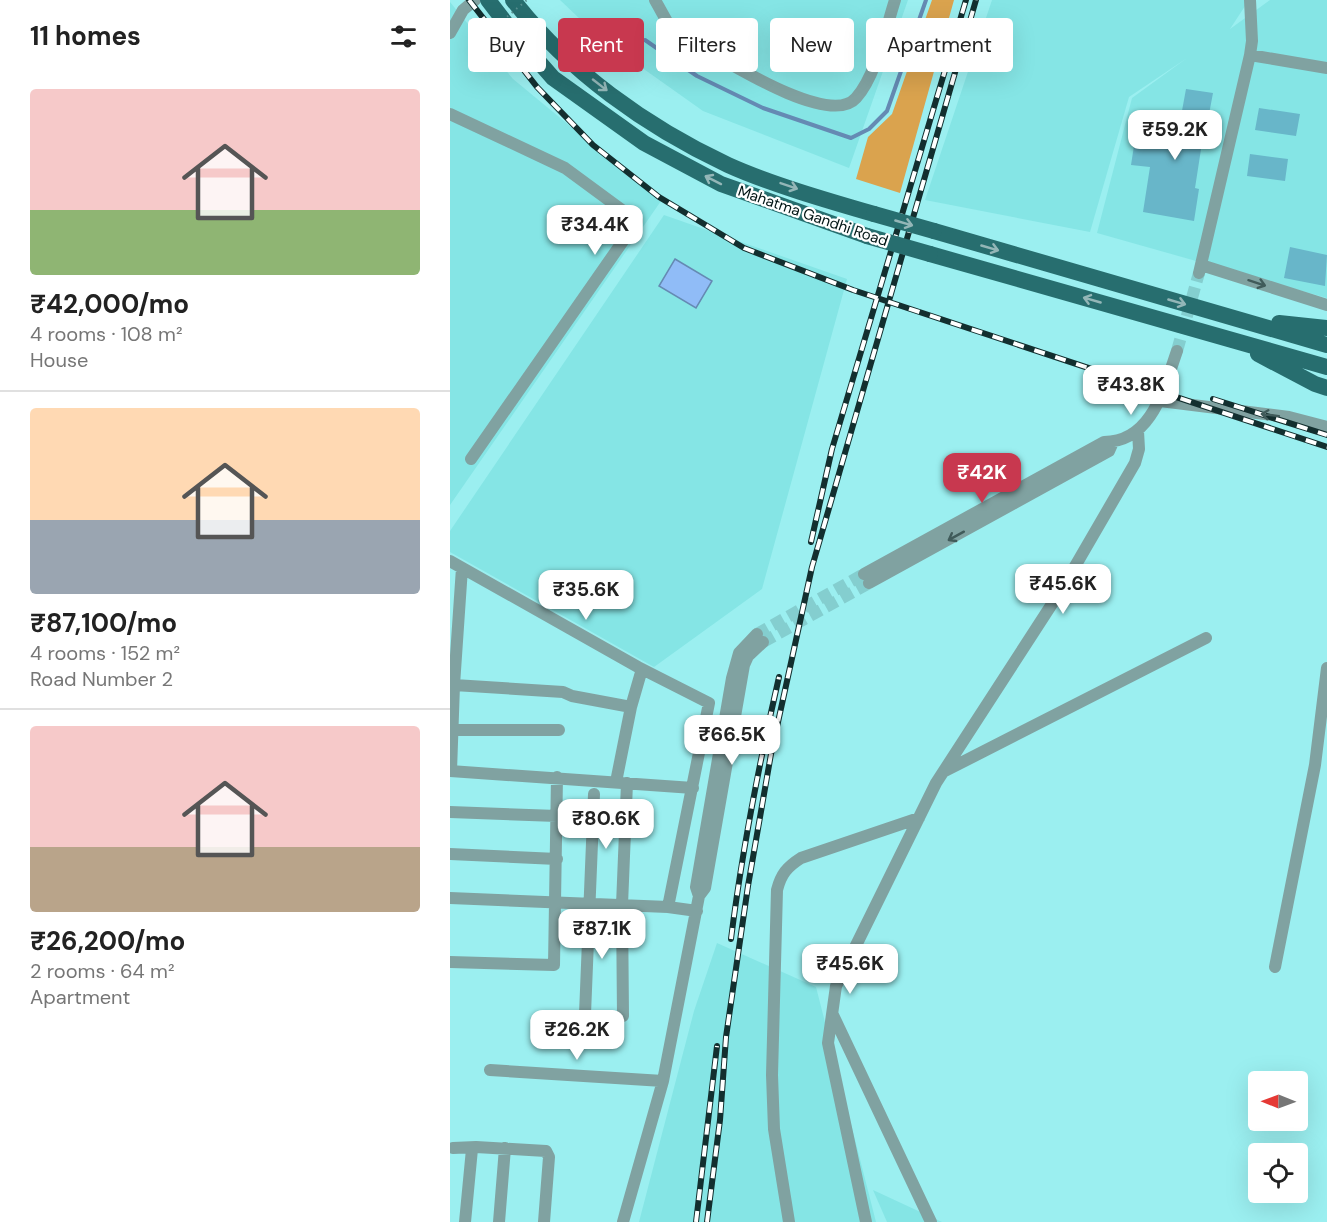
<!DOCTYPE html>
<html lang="en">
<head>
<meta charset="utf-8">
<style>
  :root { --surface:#fff; --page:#f2f2f2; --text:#222; --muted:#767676; --line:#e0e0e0; --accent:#c8384f }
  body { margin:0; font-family:"DM Sans",sans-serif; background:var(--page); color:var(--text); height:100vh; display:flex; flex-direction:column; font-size:22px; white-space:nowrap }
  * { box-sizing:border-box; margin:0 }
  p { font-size:20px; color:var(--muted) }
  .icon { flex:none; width:33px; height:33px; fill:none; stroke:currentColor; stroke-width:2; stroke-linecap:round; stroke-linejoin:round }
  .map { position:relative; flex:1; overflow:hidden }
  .side { display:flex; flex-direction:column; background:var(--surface); width:450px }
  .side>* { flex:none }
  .top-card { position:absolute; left:18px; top:18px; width:570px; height:54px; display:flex; gap:12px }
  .needle { width:39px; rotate:271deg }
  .tools { position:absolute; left:798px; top:1071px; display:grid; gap:12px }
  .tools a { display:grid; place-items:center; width:60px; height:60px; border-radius:6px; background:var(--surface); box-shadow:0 6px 24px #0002; font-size:30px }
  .price { position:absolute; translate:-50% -51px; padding:0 14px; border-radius:12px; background:#fff; color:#222; font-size:20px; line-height:39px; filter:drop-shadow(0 2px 3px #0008) }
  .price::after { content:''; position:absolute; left:50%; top:36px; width:18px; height:14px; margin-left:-9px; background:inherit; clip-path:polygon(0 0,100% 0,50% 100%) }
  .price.current { background:var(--accent); color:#fff }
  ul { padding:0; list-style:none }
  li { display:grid; align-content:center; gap:12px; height:318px; padding:0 30px }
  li+li { border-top:2px solid var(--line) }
  li span { display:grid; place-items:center; height:186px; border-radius:6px; color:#555 }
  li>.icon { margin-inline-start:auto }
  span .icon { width:108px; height:108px; fill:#fffc; stroke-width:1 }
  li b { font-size:26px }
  h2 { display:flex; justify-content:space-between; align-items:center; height:72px; padding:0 30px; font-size:26px }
  .chip { padding:0 21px; border-radius:6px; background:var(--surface); box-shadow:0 6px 24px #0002; font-size:21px; line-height:54px }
  .chip.current { background:var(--accent); color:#fff }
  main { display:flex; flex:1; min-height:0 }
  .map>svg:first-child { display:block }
  .built { fill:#85e5e5 }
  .green { fill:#daa34e }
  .water { fill:#90bcf7; stroke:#658ab3; stroke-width:1.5 }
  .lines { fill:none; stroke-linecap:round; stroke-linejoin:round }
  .stream { stroke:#658ab3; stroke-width:4 }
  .building { fill:#68b6c9 }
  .minor-tunnel { stroke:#84cecf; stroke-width:12; stroke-dasharray:12 6; stroke-linecap:butt }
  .path { stroke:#578e8f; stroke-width:2; stroke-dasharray:1.5 4.5; stroke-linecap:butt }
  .minor { stroke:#80a2a1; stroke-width:12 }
  .major { stroke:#276e6f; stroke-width:16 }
  .rail-casing { stroke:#132f2f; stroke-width:6 }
  .rail { stroke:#fff; stroke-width:4; stroke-dasharray:11; stroke-linecap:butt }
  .path-bridge { stroke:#578e8f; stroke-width:2; stroke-dasharray:1.5 4.5; stroke-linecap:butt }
  .major-bridge { stroke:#276e6f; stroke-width:16 }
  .oneway { stroke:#93b6b7 }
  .oneway2 { stroke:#405b5a }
  .labels { text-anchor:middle; stroke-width:4.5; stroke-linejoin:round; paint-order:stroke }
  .street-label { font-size:15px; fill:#001414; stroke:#fff }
</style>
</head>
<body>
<main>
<section class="side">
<h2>11 homes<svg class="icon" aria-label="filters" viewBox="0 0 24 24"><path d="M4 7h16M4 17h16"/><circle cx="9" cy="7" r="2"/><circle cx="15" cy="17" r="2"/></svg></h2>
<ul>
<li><span style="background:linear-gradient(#f6c9c9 65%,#8fb573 0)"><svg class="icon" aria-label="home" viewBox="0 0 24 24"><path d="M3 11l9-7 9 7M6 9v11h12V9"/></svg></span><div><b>₹42,000/mo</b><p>4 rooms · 108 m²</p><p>House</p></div></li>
<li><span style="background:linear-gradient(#ffd9b3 60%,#9aa5b1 0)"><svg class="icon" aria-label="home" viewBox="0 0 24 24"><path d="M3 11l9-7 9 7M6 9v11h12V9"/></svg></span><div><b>₹87,100/mo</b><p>4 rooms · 152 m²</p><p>Road Number 2</p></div></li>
<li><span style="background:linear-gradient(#f6c9c9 65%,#b9a48a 0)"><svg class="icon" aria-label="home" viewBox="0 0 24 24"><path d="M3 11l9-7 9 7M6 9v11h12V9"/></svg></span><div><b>₹26,200/mo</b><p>2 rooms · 64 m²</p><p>Apartment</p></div></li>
</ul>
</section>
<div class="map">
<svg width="877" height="1222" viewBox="0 0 877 1222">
  <rect width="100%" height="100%" fill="#9beff0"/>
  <path class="built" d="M110,0H458L399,168L253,111L150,38Z
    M542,0H799L780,29L820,0H877V298L647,233L682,98L737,58L679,97L640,232L475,200Z
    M0,2L63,79L211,201L0,505Z
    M214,215L397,279L312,589L204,667L0,552V531Z
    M267,943L366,987L426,1222H189L244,1011Z
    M423,1190L492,1222H437Z"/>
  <path class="green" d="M482,0H504L450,193L406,179L418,137L442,114Z"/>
  <path class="water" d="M225,259L262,281L246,308L209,286Z"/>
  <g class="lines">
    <path class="stream" d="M195,40L247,76L313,108L401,138L419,129L437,111L476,0"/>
  </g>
  <path class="building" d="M736,89L763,93L756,130H754L745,188L749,189L744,221L693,212L700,167L681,165L686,133L727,138Z
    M809,108L850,114L846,136L805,130Z
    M800,154L838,159L835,181L797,176Z
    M840,247L877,255L875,286L834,278Z"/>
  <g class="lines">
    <path class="minor-tunnel" d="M727,351L749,273
      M307,634L414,574
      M313,642L419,583"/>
    <path class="path" d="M21,19L34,36"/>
    <path class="minor" d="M205,0L220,27L232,36C262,52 378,130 406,98C426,76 436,28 445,0
      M0,33L13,10L25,0
      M800,55L877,68
      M0,114L115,168L187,221L21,459
      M751,265L877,305
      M749,273L800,55L802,41L800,0
      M710,401L839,417L877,427
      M0,561L188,667L259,703L218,907
      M414,574L654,442C702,442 714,388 727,351
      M419,583L659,451L663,442
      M0,685H4L12,568
      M0,730H109
      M0,771L243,788
      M1,771L4,685L113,692L122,696L181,707
      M495,771L756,638
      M166,782L181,707L192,669
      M0,812L107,816
      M0,854L107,859
      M249,896L246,887L282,678L289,653L307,634
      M0,898L218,907L247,911
      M0,962L104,965L107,777
      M825,967L865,765L877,668
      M135,1014L144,794
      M383,1015L481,1222
      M173,1016L172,905L177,783
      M40,1070L213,1081
      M3,1148L26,1147L96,1151L99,1157L94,1222
      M15,1222L22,1149
      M49,1222L55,1148
      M173,1222L213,1081L249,896L255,888L294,665L298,656L313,642
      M339,1222L324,1129L322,1075L327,890C331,874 337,867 351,858L469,818
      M416,1222L378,1043L386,986L486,783L613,587L685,463L689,449L688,431"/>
    <path class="major" d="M38,0L61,30L103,78L194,143L271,184L417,236
      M63,0C118,71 197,127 278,165C320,184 379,201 424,214
      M484,231L877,345
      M480,254L877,367
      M829,323L877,328
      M808,354L865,384L877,388"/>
    <defs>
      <path id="rail" d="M19,0L87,87L143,145L209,197L294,248L403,290L877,447
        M763,399L877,435
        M361,542L382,449L516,0
        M281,939C292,851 309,764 329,677
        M246,1222L267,1046
        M257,1222L270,1120L276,1037L298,886L321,754L362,567L526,0"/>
    </defs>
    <use href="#rail" class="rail-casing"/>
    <use href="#rail" class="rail"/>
    <path class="path-bridge" d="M34,36L77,0"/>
    <path class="major-bridge" d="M424,214L484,231
      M417,236L480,254"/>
  </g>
  <defs><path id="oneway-shaft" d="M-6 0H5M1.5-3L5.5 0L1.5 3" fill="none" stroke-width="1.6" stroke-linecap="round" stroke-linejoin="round" transform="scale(1.5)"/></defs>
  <g class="oneway">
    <use href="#oneway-shaft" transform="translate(150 85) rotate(38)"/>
    <use href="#oneway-shaft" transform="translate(263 180) rotate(-153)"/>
    <use href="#oneway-shaft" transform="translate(339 186) rotate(19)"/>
    <use href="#oneway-shaft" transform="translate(454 223) rotate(16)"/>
    <use href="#oneway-shaft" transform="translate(540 248) rotate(16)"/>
    <use href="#oneway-shaft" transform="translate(642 300) rotate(-164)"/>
    <use href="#oneway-shaft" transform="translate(727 302) rotate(16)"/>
  </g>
  <g class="oneway2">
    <use href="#oneway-shaft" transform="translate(807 283) rotate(18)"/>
    <use href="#oneway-shaft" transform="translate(820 415) rotate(-173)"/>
    <use href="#oneway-shaft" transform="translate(506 536) rotate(151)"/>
  </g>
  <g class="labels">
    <g class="street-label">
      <text transform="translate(363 216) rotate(19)" y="5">Mahatma Gandhi Road</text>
    </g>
  </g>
</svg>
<div class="tools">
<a><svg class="needle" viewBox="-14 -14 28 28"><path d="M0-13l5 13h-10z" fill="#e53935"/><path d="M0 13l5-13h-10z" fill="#767676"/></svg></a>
<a><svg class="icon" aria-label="locate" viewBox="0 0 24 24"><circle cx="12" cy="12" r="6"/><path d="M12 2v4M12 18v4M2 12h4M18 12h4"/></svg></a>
</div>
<b class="price" style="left:725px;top:161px">₹59.2K</b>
<b class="price" style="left:145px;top:256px">₹34.4K</b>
<b class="price" style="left:681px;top:416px">₹43.8K</b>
<b class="price current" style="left:532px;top:504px">₹42K</b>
<b class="price" style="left:613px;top:615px">₹45.6K</b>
<b class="price" style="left:136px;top:621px">₹35.6K</b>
<b class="price" style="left:282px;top:766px">₹66.5K</b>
<b class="price" style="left:156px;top:850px">₹80.6K</b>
<b class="price" style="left:152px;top:960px">₹87.1K</b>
<b class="price" style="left:400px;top:995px">₹45.6K</b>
<b class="price" style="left:127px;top:1061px">₹26.2K</b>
<div class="top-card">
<a class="chip">Buy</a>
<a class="chip current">Rent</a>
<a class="chip">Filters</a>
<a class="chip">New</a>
<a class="chip">Apartment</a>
</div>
</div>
</main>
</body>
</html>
